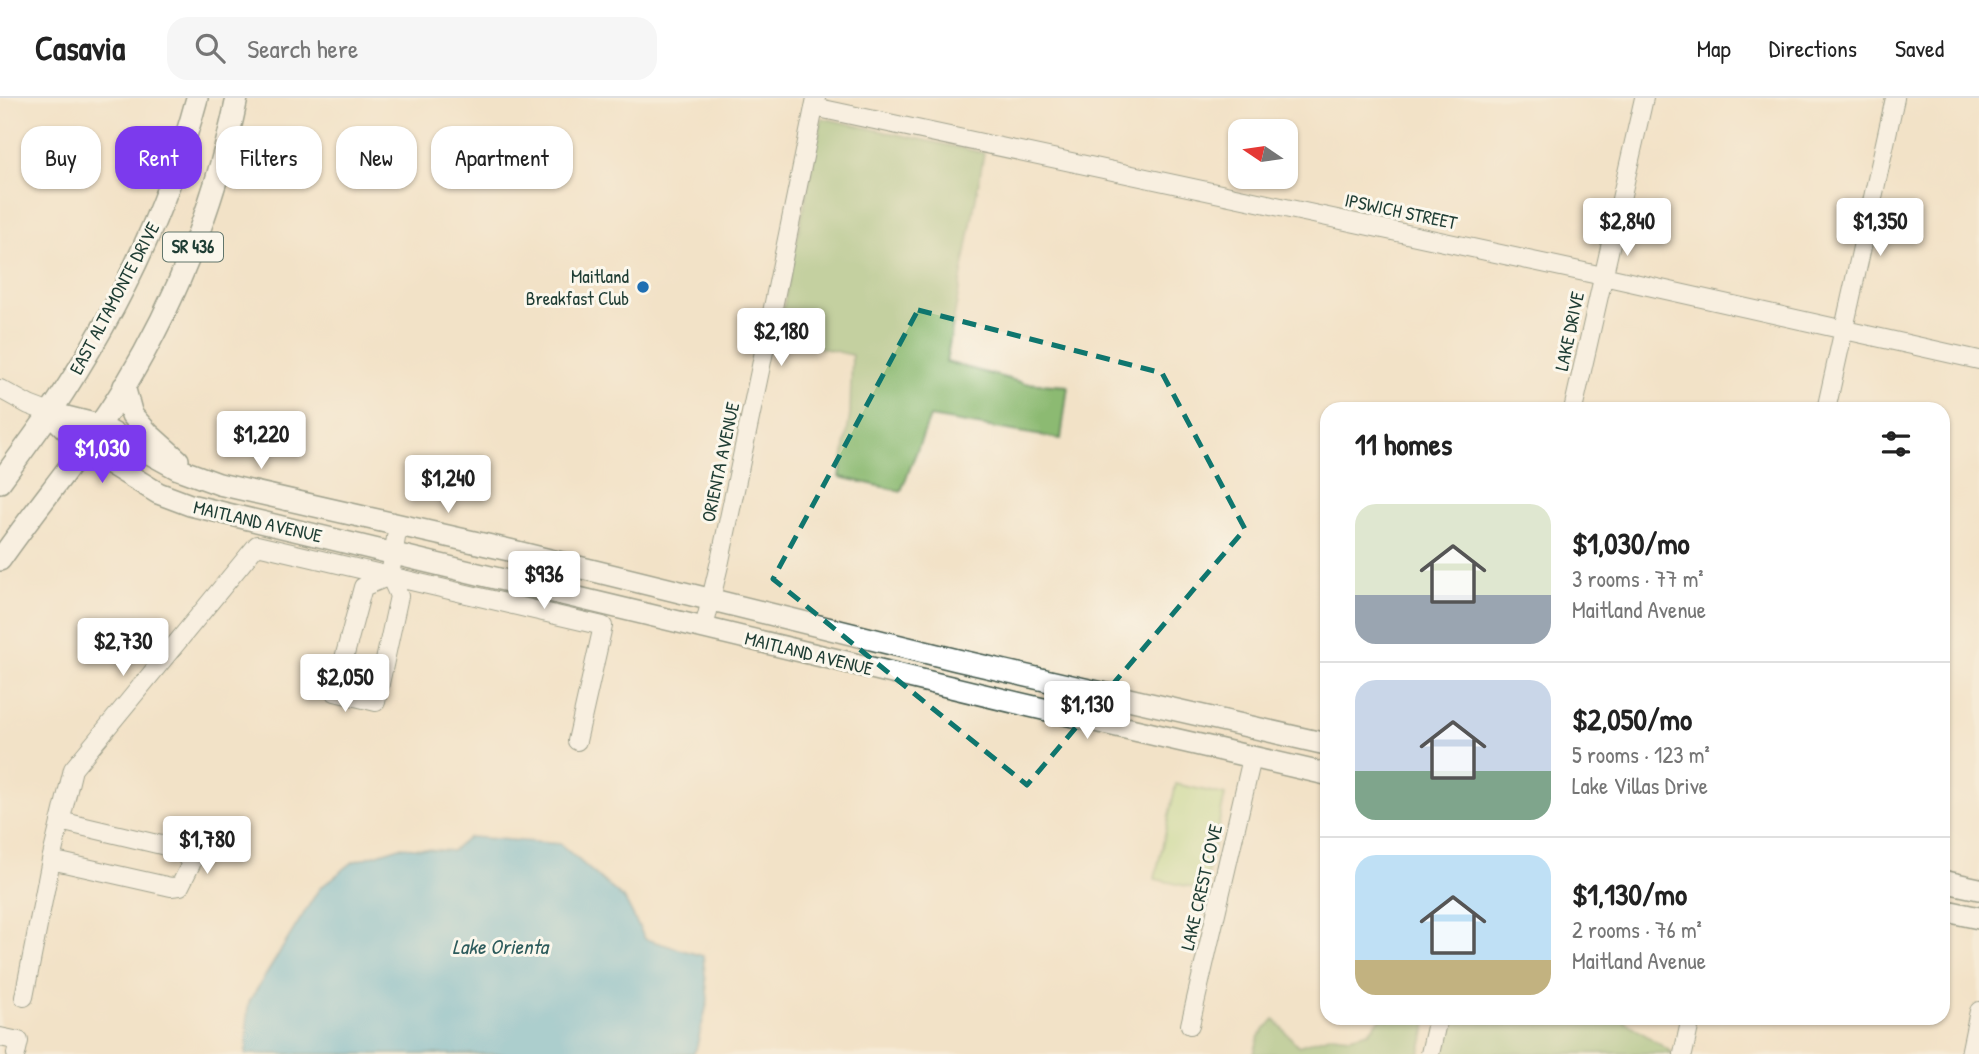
<!DOCTYPE html>
<html lang="en">
<head>
<meta charset="utf-8">
<style>
  :root { --surface:#fff; --page:#f6f6f6; --text:#222; --muted:#767676; --line:#e0e0e0; --accent:#7c3aed }
  body { margin:0; font-family:"Patrick Hand",sans-serif; background:var(--page); color:var(--text); height:100vh; display:flex; flex-direction:column; font-size:26px; white-space:nowrap }
  * { box-sizing:border-box; margin:0 }
  p { font-size:23px; color:var(--muted) }
  .icon { flex:none; width:38px; height:38px; fill:none; stroke:currentColor; stroke-width:2; stroke-linecap:round; stroke-linejoin:round }
  .map { position:relative; flex:1; overflow:hidden }
  .side { position:absolute; left:1320px; top:304px; width:630px; height:623px; display:flex; flex-direction:column; background:var(--surface); border-radius:21px; box-shadow:0 2px 5px #0004 }
  .side>* { flex:none }
  .guide { position:absolute; left:21px; top:28px; width:665px; height:63px; display:flex; gap:14px }
  .needle { width:46px; rotate:283deg }
  .fabs { position:absolute; left:1228px; top:21px; display:grid; gap:14px }
  .fabs a { display:grid; place-items:center; width:70px; height:70px; border-radius:14px; background:var(--surface); box-shadow:0 2px 5px #0004; font-size:35px }
  .price { position:absolute; translate:-50% -60px; padding:0 16px; border-radius:7px; background:#fff; color:#222; font-size:23px; line-height:46px; filter:drop-shadow(0 2px 4px #0008) }
  .price::after { content:''; position:absolute; left:50%; top:42px; width:21px; height:16px; margin-left:-10px; background:inherit; clip-path:polygon(0 0,100% 0,50% 100%) }
  .price.on { background:var(--accent); color:#fff }
  ul { padding:0; list-style:none }
  li { display:flex; align-items:center; gap:21px; height:175px; padding:0 35px }
  li+li { border-top:2px solid var(--line) }
  li span { display:grid; place-items:center; flex:none; width:196px; height:140px; border-radius:21px; color:#555 }
  li>.icon { margin-inline-start:auto }
  span .icon { width:84px; height:84px; fill:#fffc; stroke-width:1 }
  li b { font-size:30px }
  h2 { display:flex; justify-content:space-between; align-items:center; height:84px; padding:0 35px; font-size:30px }
  .chip { padding:0 24px; border-radius:21px; background:var(--surface); box-shadow:0 2px 5px #0004; font-size:24px; line-height:63px }
  .chip.on { background:var(--accent); color:#fff }
  header { display:flex; align-items:center; gap:42px; box-sizing:border-box; height:98px; padding:0 35px; background:var(--surface); border-bottom:2px solid var(--line) }
  header strong { font-size:33px }
  nav { display:flex; gap:38px; margin-inline-start:auto; font-size:24px }
  .search { width:490px; height:63px; background:var(--page); display:flex; align-items:center; gap:18px; box-sizing:border-box; padding:0 24px; border-radius:21px; color:var(--muted); font-size:26px }
  .map>svg:first-child { display:block }
  .green { fill:#b1da85; stroke:#688c5c; stroke-width:2 }
  .forest { fill:#8cba72; stroke:#567c53; stroke-width:2 }
  .water { fill:#58b5d6; stroke:#3c7985; stroke-width:2 }
  .lines { fill:none; stroke-linecap:round; stroke-linejoin:round }
  .minor-casing { stroke:#3f564a; stroke-width:20 }
  .major-casing { stroke:#3f564a; stroke-width:24 }
  .minor { stroke:#fff; stroke-width:18 }
  .major { stroke:#fff; stroke-width:21 }
  .marked { fill:none; stroke:#0f766e; stroke-width:5; stroke-dasharray:14 9; stroke-linejoin:round }
  .poi-dot { fill:#1f6fb2; stroke:#fbf7ec; stroke-width:2.5 }
  .labels { text-anchor:middle; stroke-width:6; stroke-linejoin:round; paint-order:stroke }
  .shield { fill:#fbf7ec; stroke:#61756b; stroke-width:2 }
  .shield-label { font-size:18px; font-weight:bold; fill:#1f3d34 }
  .street-label { font-size:19px; fill:#1f3d34; stroke:#fbf7ec }
  .poi-label { font-size:19px; fill:#1f3d34; stroke:#fbf7ec; text-anchor:end }
  .water-label { font-size:21px; font-style:italic; fill:#2d5b5c; stroke:#fbf7ec }
</style>
</head>
<body>
<header>
<strong>Casavia</strong>
<div class="search"><svg class="icon" aria-label="search" viewBox="0 0 24 24"><circle cx="10" cy="10" r="6"/><path d="M15 15l6 6"/></svg>Search here</div>
<nav><a>Map</a><a>Directions</a><a>Saved</a></nav>
</header>
<div class="map">
<svg width="1979" height="956" viewBox="0 0 1979 956">
  <rect width="100%" height="100%" fill="#fbf7ec"/>
  <filter id="ink" filterUnits="userSpaceOnUse"><feTurbulence type="fractalNoise" baseFrequency=".0143" numOctaves="2"/><feDisplacementMap in="SourceGraphic" scale="14" xChannelSelector="R" yChannelSelector="G"/><feConvolveMatrix kernelMatrix="1 2 1 2 8 2 1 2 1" color-interpolation-filters="sRGB"/></filter>
  <filter id="wash" filterUnits="userSpaceOnUse"><feTurbulence type="fractalNoise" baseFrequency=".00686" numOctaves="4" result="noise"/><feDisplacementMap in="SourceGraphic" scale="28" xChannelSelector="R" yChannelSelector="G"/><feGaussianBlur stdDeviation="1.57" result="paint"/><feColorMatrix in="noise" values="0 0 0 0 0 0 0 0 0 0 0 0 0 0 0 0 0 1.4 0 .05"/><feComposite in="paint" operator="in"/></filter>
  <g filter="url(#wash)">
    <rect width="100%" height="100%" fill="#f2e2c7"/>
    <path class="green" d="M1176,686L1225,697L1204,792L1155,781Z"/>
    <path class="forest" d="M822,20L984,55L946,264L1024,285L1068,288L1061,341L930,319L901,393L840,379L850,317L852,257L777,240Z
      M1449,920L1621,921L1673,955L1441,956Z
      M1274,921L1298,948L1332,937L1350,939L1369,934L1380,921H1428L1420,956H1254L1259,938Z"/>
    <path class="water" d="M469,739L560,746L625,802L645,841L703,858L708,902L696,951L693,956H245C249,939 245,921 249,904L319,791L353,764L400,749L452,753Z"/>
  </g>
  <g filter="url(#ink)">
    <g class="lines">
      <defs>
        <path id="minor" d="M814,9L1603,178L1979,262
          M0,291L29,307L50,315
          M1573,312L1644,0
          M1826,312L1895,0
          M390,478L363,489L335,594L376,604L399,498L390,478L398,427
          M704,530L720,463L761,268L816,0
          M51,762L171,789L180,788L191,766L183,754L174,750L60,723
          M24,899L51,762L73,671L257,447L603,528L577,643
          M1190,927L1252,660
          M0,939L19,943L16,956
          M1430,956L1438,920
          M1683,956L1691,920
          M1970,956L1979,913"/>
        <path id="major" d="M124,288L132,317L149,336L178,362
          M50,315L83,349L158,395L190,407L1030,608L1326,676
          M50,315L98,327L178,371L219,386L509,452L957,562L1326,646
          M0,384C17,361 34,338 50,315C115,219 167,112 197,0
          M0,462C41,403 88,349 125,288C178,200 216,101 237,0
          M1942,783L1979,791
          M1942,812L1979,820"/>
      </defs>
      <use href="#minor" class="minor-casing"/>
      <use href="#major" class="major-casing"/>
      <use href="#minor" class="minor"/>
      <use href="#major" class="major"/>
    </g>
  </g>
  <path d="M0 0H1979V956H0ZM918,212L1162,275L1245,431L1027,687L773,481Z" fill="#f2e2c7" fill-opacity=".55" fill-rule="evenodd"/>
  <path class="marked" d="M918,212L1162,275L1245,431L1027,687L773,481Z"/>
  <circle class="poi-dot" cx="643" cy="189" r="7"/>
  <g class="labels">
    <rect class="shield" x="163" y="134.5" width="60" height="29" rx="5"/>
    <g class="shield-label">
      <text x="193" y="155">SR 436</text>
    </g>
    <g class="street-label">
      <text transform="translate(1401 113) rotate(12)" y="7">IPSWICH STREET</text>
      <text transform="translate(114 200) rotate(-62)" y="7">EAST ALTAMONTE DRIVE</text>
      <text transform="translate(1569 233) rotate(-78)" y="7">LAKE DRIVE</text>
      <text transform="translate(720 364) rotate(-78)" y="7">ORIENTA AVENUE</text>
      <text transform="translate(258 423) rotate(13)" y="7">MAITLAND AVENUE</text>
      <text transform="translate(809 555) rotate(14)" y="7">MAITLAND AVENUE</text>
      <text transform="translate(1201 789) rotate(-77)" y="7">LAKE CREST COVE</text>
    </g>
    <g class="poi-label">
      <text x="629" y="185">Maitland<tspan x="629" dy="22">Breakfast Club</tspan></text>
    </g>
    <g class="water-label">
      <text x="500" y="856">Lake Orienta</text>
    </g>
  </g>
</svg>
<div class="fabs">
<a><svg class="needle" viewBox="-14 -14 28 28"><path d="M0-13l5 13h-10z" fill="#e53935"/><path d="M0 13l5-13h-10z" fill="#767676"/></svg></a>
</div>
<b class="price" style="left:1627px;top:160px">$2,840</b>
<b class="price" style="left:1880px;top:160px">$1,350</b>
<b class="price" style="left:781px;top:270px">$2,180</b>
<b class="price" style="left:261px;top:373px">$1,220</b>
<b class="price on" style="left:102px;top:387px">$1,030</b>
<b class="price" style="left:448px;top:417px">$1,240</b>
<b class="price" style="left:544px;top:513px">$936</b>
<b class="price" style="left:123px;top:580px">$2,730</b>
<b class="price" style="left:345px;top:616px">$2,050</b>
<b class="price" style="left:1087px;top:643px">$1,130</b>
<b class="price" style="left:207px;top:778px">$1,780</b>
<div class="guide">
<a class="chip">Buy</a>
<a class="chip on">Rent</a>
<a class="chip">Filters</a>
<a class="chip">New</a>
<a class="chip">Apartment</a>
</div>
<section class="side">
<h2>11 homes<svg class="icon" aria-label="filters" viewBox="0 0 24 24"><path d="M4 7h16M4 17h16"/><circle cx="9" cy="7" r="2"/><circle cx="15" cy="17" r="2"/></svg></h2>
<ul>
<li><span style="background:linear-gradient(#dfe7d0 65%,#9aa5b1 0)"><svg class="icon" aria-label="home" viewBox="0 0 24 24"><path d="M3 11l9-7 9 7M6 9v11h12V9"/></svg></span><div><b>$1,030/mo</b><p>3 rooms · 77 m²</p><p>Maitland Avenue</p></div></li>
<li><span style="background:linear-gradient(#c9d6e8 65%,#7fa58c 0)"><svg class="icon" aria-label="home" viewBox="0 0 24 24"><path d="M3 11l9-7 9 7M6 9v11h12V9"/></svg></span><div><b>$2,050/mo</b><p>5 rooms · 123 m²</p><p>Lake Villas Drive</p></div></li>
<li><span style="background:linear-gradient(#bfe0f5 75%,#c2b280 0)"><svg class="icon" aria-label="home" viewBox="0 0 24 24"><path d="M3 11l9-7 9 7M6 9v11h12V9"/></svg></span><div><b>$1,130/mo</b><p>2 rooms · 76 m²</p><p>Maitland Avenue</p></div></li>
</ul>
</section>
</div>
</body>
</html>
